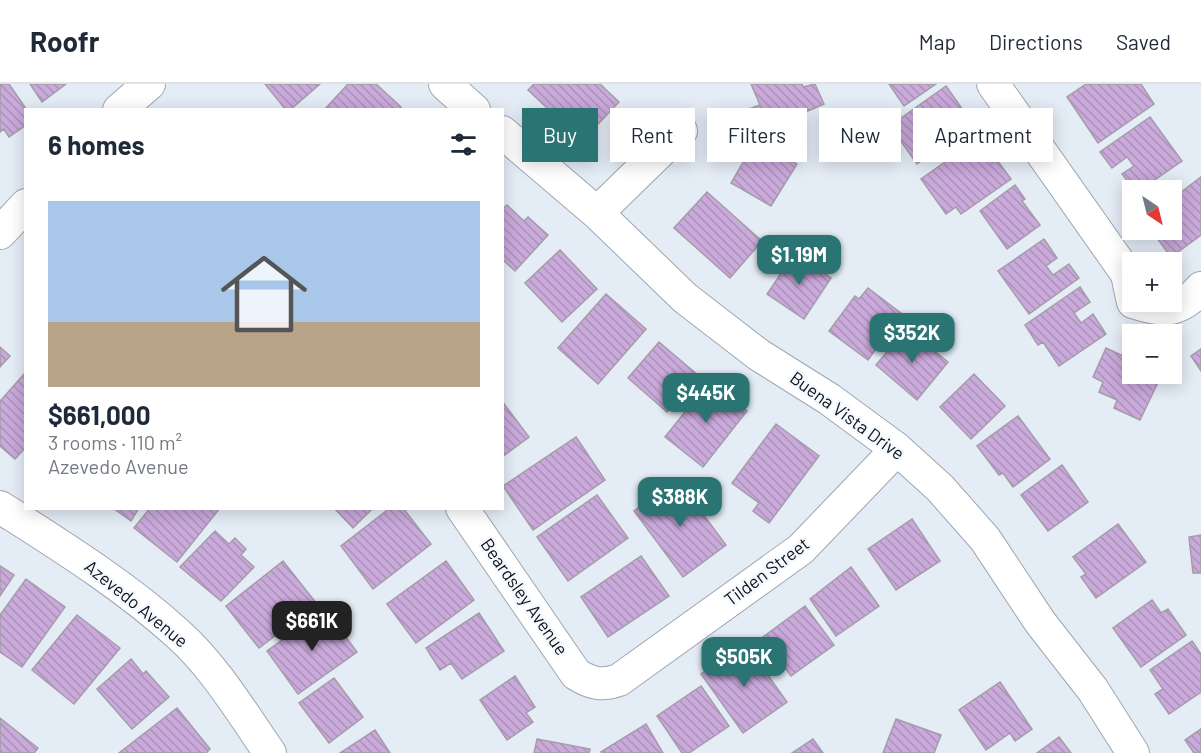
<!DOCTYPE html>
<html lang="en">
<head>
<meta charset="utf-8">
<style>
  :root { --surface:#fff; --page:#f6f6f7; --text:#1f2937; --muted:#747a83; --line:#e0e1e3; --accent:#2a7474 }
  body { margin:0; font-family:Barlow,sans-serif; background:var(--page); color:var(--text); height:100vh; display:flex; flex-direction:column; font-size:22px; white-space:nowrap }
  * { box-sizing:border-box; margin:0 }
  p { font-size:20px; color:var(--muted) }
  .icon { flex:none; width:33px; height:33px; fill:none; stroke:currentColor; stroke-width:2; stroke-linecap:round; stroke-linejoin:round }
  .map { position:relative; flex:1; overflow:hidden }
  .details { position:absolute; left:24px; top:24px; width:480px; height:402px; display:flex; flex-direction:column; background:var(--surface); border-radius:0px; box-shadow:0 3px 15px #0003 }
  .details>* { flex:none }
  .guide { position:absolute; left:522px; top:24px; width:570px; height:54px; display:flex; gap:12px }
  .needle { width:39px; rotate:145deg }
  .fabs { position:absolute; left:1122px; top:96px; display:grid; gap:12px }
  .fabs a { display:grid; place-items:center; width:60px; height:60px; border-radius:0px; background:var(--surface); box-shadow:0 3px 15px #0003; font-size:30px }
  .price { position:absolute; translate:-50% -51px; padding:0 14px; border-radius:12px; background:var(--accent); color:#fff; font-size:20px; line-height:39px; filter:drop-shadow(0 2px 3px #0008) }
  .price::after { content:''; position:absolute; left:50%; top:36px; width:18px; height:14px; margin-left:-9px; background:inherit; clip-path:polygon(0 0,100% 0,50% 100%) }
  .price.active { background:#222; color:#fff }
  ul { padding:0; list-style:none }
  li { display:grid; align-content:center; gap:12px; height:318px; padding:0 24px }
  li span { display:grid; place-items:center; height:186px; border-radius:0px; color:#555 }
  li>.icon { margin-inline-start:auto }
  span .icon { width:108px; height:108px; fill:#fffc; stroke-width:1 }
  li b { font-size:26px }
  h2 { display:flex; justify-content:space-between; align-items:center; height:72px; padding:0 24px; font-size:26px }
  .pill { padding:0 21px; border-radius:0px; background:var(--surface); box-shadow:0 3px 15px #0003; font-size:21px; line-height:54px }
  .pill.active { background:var(--accent); color:#fff }
  header { display:flex; align-items:center; gap:36px; box-sizing:border-box; height:84px; padding:0 30px; background:var(--surface); border-bottom:2px solid var(--line) }
  header strong { font-size:28px }
  nav { display:flex; gap:33px; margin-inline-start:auto; font-size:21px }
  .map>svg:first-child { display:block }
  .building { fill:url(#building-back-hatch); stroke:#a49da7; stroke-width:1.5 }
  .lines { fill:none; stroke-linecap:round; stroke-linejoin:round }
  .minor-casing { stroke:#9fa6b0; stroke-width:34 }
  .minor { stroke:#fff; stroke-width:32 }
  .labels { text-anchor:middle; stroke-width:5; stroke-linejoin:round; paint-order:stroke }
  .street-label { font-size:18px; fill:#101316; stroke:#f4f9ff }
</style>
</head>
<body>
<header>
<strong>Roofr</strong>
<nav><a>Map</a><a>Directions</a><a>Saved</a></nav>
</header>
<div class="map">
<svg width="1201" height="669" viewBox="0 0 1201 669">
  <defs>
    <pattern id="building-back-hatch" width="6" height="6" patternUnits="userSpaceOnUse" patternTransform="scale(1.5)"><rect width="6" height="6" fill="#caa9db"/><path d="M-1 5l2 2M0 0l6 6M5-1l2 2" fill="none" stroke="#ac91bb"/></pattern>
  </defs>
  <rect width="100%" height="100%" fill="#e4ecf6"/>
  <path class="building" d="M0,0H9L27,26L26,41L9,53L4,45L0,48Z
    M30,0H66L42,18Z
    M265,0H320L290,26H286Z
    M348,0H376L401,23L398,26H324Z
    M534,0H600L619,18L582,57L528,6Z
    M751,0H802L803,3L815,0L824,20L759,48L749,25L760,21Z
    M889,0H936L904,22Z
    M1086,0H1141L1154,20L1098,59L1067,13Z
    M946,2L973,40L917,80L890,42Z
    M1150,33L1182,77L1140,106H1134L1122,90L1134,82L1127,73L1112,84L1100,68Z
    M756,56L797,80L771,122L731,99Z
    M976,56L992,79L997,76L1011,95L961,130L956,123L946,130L921,95Z
    M1201,93V151L1171,173L1151,146H1172V115Z
    M1015,101L1025,115L1022,117L1040,141L1007,165L980,127Z
    M707,108L762,157L730,194L674,144Z
    M507,121L524,137L528,133L548,151L515,187L502,175V125Z
    M1044,155L1057,174L1046,182L1053,191L1069,180L1079,194L1029,230L998,187Z
    M560,166L597,205L562,238L525,199Z
    M795,169L831,194L804,235L767,210Z
    M1080,203L1090,218L1074,229L1081,239L1093,230L1106,250L1059,282L1043,258L1038,261L1025,241Z
    M868,204L902,230L868,276L829,247L855,212L859,215Z
    M606,210L646,245L598,300L558,264Z
    M907,244L948,278L917,316L876,281Z
    M659,258L699,292L667,328L628,294Z
    M0,263L10,272L0,283Z
    M1106,264L1132,276V290H1162L1140,336L1114,324L1117,316L1099,308L1103,298L1093,293Z
    M1201,265V287L1191,272Z
    M26,288V363L15,375L0,362V317Z
    M974,290L1005,322L971,355L940,323Z
    M709,298L747,327L703,383L665,353Z
    M502,317L529,353L502,373Z
    M1018,332L1050,375L1013,403L1003,389L999,391L977,362Z
    M776,340L819,372L769,439L753,427L759,419L732,399Z
    M576,353L605,396L533,446L503,402Z
    M1062,381L1088,418L1048,447L1021,411Z
    M677,395L726,461L683,493L634,427Z
    M597,411L628,454L568,497L537,453Z
    M113,424H139L131,437Z
    M150,424H220L177,478L134,444Z
    M334,424H373L353,444Z
    M390,424H403L431,460L373,505L341,462Z
    M912,435L940,477L896,506L868,465Z
    M1118,440L1146,478L1096,514L1081,493L1086,490L1073,473Z
    M215,447L229,460L235,454L246,465L241,471L254,483L221,517L180,483Z
    M1201,451V489H1193L1189,453Z
    M641,472L669,512L608,553L581,513Z
    M283,477L317,520L259,564L226,522Z
    M446,477L474,516L416,559L387,520Z
    M0,482L14,491L0,512Z
    M851,483L879,522L836,552L810,515Z
    M26,495L65,523L22,583L0,568V531Z
    M1152,516L1161,529L1168,525L1186,551L1141,583L1113,544Z
    M805,522L834,561L791,592L763,553Z
    M325,525L357,568L298,610L267,567Z
    M479,529L504,567L462,595L451,579L440,586L426,564Z
    M77,531L120,564L74,620L32,586Z
    M1192,557L1201,570V608L1169,630L1155,610L1163,605L1150,586Z
    M745,559L787,618L743,649L701,590Z
    M131,575L143,590L146,587L169,613L132,645L97,605Z
    M515,592L535,623L526,629L533,638L507,656L480,616Z
    M334,594L363,633L329,659L299,619Z
    M1000,598L1032,645L1015,657L1010,649L986,666L959,626Z
    M701,602L729,642L689,669H682L657,632Z
    M177,624L210,665L206,669H119Z
    M0,634L38,664L34,669H0Z
    M896,635L941,651L934,669H883Z
    M646,640L663,669H602L601,668Z
    M1201,645V669H1194L1185,656Z
    M375,646L390,669H340Z
    M1059,653L1071,669H1037Z
    M537,655L590,665L589,669H534Z
    M813,655L823,669H792Z"/>
  <g class="lines">
    <defs>
      <path id="minor" d="M445,0L474,26
        M993,0L1127,190L1132,214
        M119,26L149,0
        M502,48L597,129L685,214L759,271L829,315L897,365L940,404L985,455L1040,538L1093,606L1133,669
        M597,129L681,47
        M0,149L26,121
        M1133,218C1164,228 1179,229 1201,204
        M0,423C61,462 124,501 178,550C215,583 242,629 270,669
        M462,424L576,590C592,600 602,602 619,596L801,465L897,365"/>
    </defs>
    <use href="#minor" class="minor-casing"/>
    <use href="#minor" class="minor"/>
  </g>
  <g class="labels">
    <g class="street-label">
      <text transform="translate(847 332) rotate(36)" y="6">Buena Vista Drive</text>
      <text transform="translate(767 488) rotate(-37)" y="6">Tilden Street</text>
      <text transform="translate(524 513) rotate(55)" y="6">Beardsley Avenue</text>
      <text transform="translate(136 520) rotate(39)" y="6">Azevedo Avenue</text>
    </g>
  </g>
</svg>
<div class="fabs">
<a><svg class="needle" viewBox="-14 -14 28 28"><path d="M0-13l5 13h-10z" fill="#e53935"/><path d="M0 13l5-13h-10z" fill="#747a83"/></svg></a>
<a>+</a>
<a>−</a>
</div>
<b class="price" style="left:799px;top:202px">$1.19M</b>
<b class="price" style="left:912px;top:280px">$352K</b>
<b class="price" style="left:706px;top:340px">$445K</b>
<b class="price" style="left:680px;top:444px">$388K</b>
<b class="price active" style="left:312px;top:568px">$661K</b>
<b class="price" style="left:744px;top:604px">$505K</b>
<div class="guide">
<a class="pill active">Buy</a>
<a class="pill">Rent</a>
<a class="pill">Filters</a>
<a class="pill">New</a>
<a class="pill">Apartment</a>
</div>
<section class="details">
<h2>6 homes<svg class="icon" aria-label="filters" viewBox="0 0 24 24"><path d="M4 7h16M4 17h16"/><circle cx="9" cy="7" r="2"/><circle cx="15" cy="17" r="2"/></svg></h2>
<ul>
<li><span style="background:linear-gradient(#a9c7e8 65%,#b9a48a 0)"><svg class="icon" aria-label="home" viewBox="0 0 24 24"><path d="M3 11l9-7 9 7M6 9v11h12V9"/></svg></span><div><b>$661,000</b><p>3 rooms · 110 m²</p><p>Azevedo Avenue</p></div></li>
</ul>
</section>
</div>
</body>
</html>
